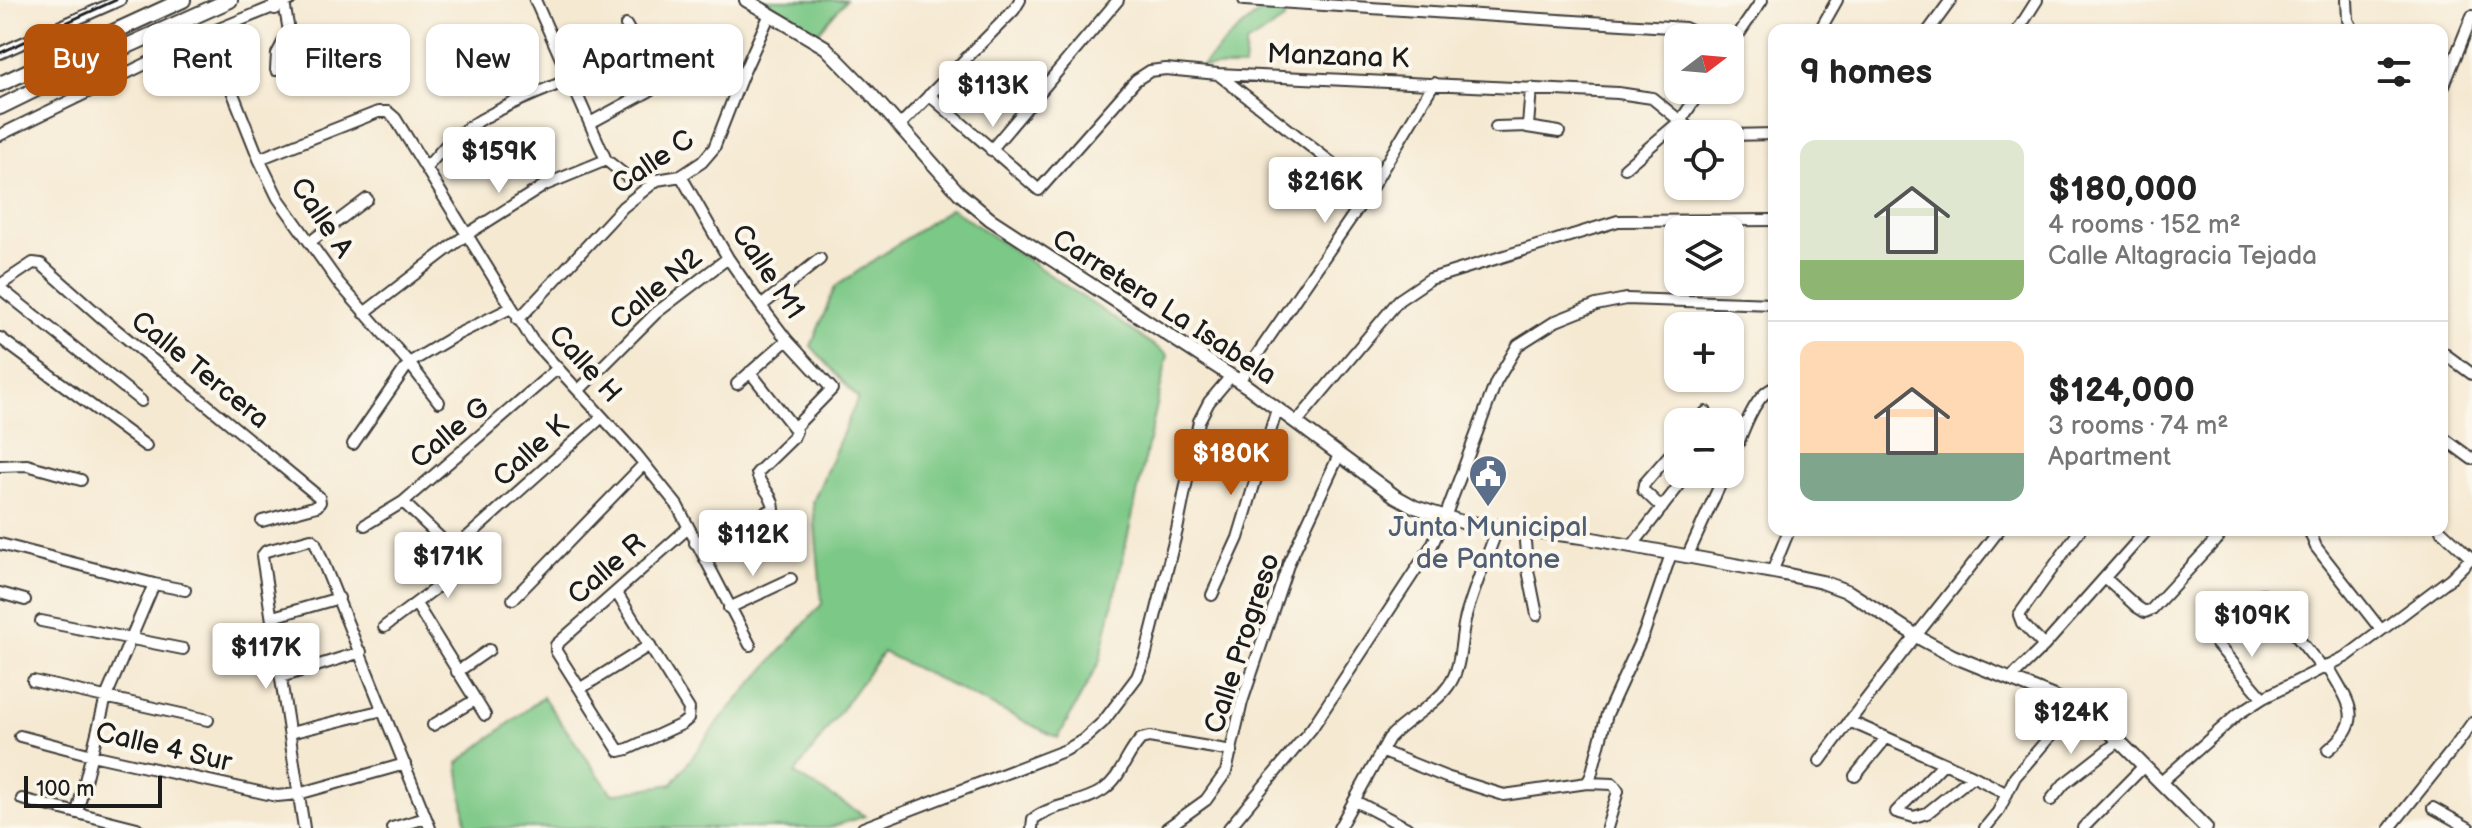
<!DOCTYPE html>
<html lang="en">
<head>
<meta charset="utf-8">
<style>
  :root { --surface:#fff; --page:#f2f2f2; --text:#222; --muted:#767676; --line:#e0e0e0; --accent:#b45309 }
  body { margin:0; font-family:"Balsamiq Sans",sans-serif; background:var(--page); color:var(--text); height:100vh; display:flex; flex-direction:column; font-size:30px; white-space:nowrap }
  * { box-sizing:border-box; margin:0 }
  p { font-size:26px; color:var(--muted) }
  .icon { flex:none; width:44px; height:44px; fill:none; stroke:currentColor; stroke-width:2; stroke-linecap:round; stroke-linejoin:round }
  .map { position:relative; flex:1; overflow:hidden }
  .sheet { position:absolute; left:1768px; top:24px; width:680px; height:512px; display:flex; flex-direction:column; background:var(--surface); border-radius:16px; box-shadow:0 2px 6px #0004 }
  .sheet>* { flex:none }
  .guide { position:absolute; left:24px; top:24px; width:760px; height:72px; display:flex; gap:16px }
  .needle { width:52px; rotate:74deg }
  .buttons { position:absolute; left:1664px; top:24px; display:grid; gap:16px }
  .buttons a { display:grid; place-items:center; width:80px; height:80px; border-radius:16px; background:var(--surface); box-shadow:0 2px 6px #0004; font-size:40px }
  .scale { position:absolute; left:24px; bottom:20px; width:138px; box-sizing:border-box; padding-left:8px; border:4px solid #1c1c1c; border-top:0; font-size:22px; line-height:28px; white-space:nowrap; color:#1c1c1c; -webkit-text-stroke:6px #fbf7ec; paint-order:stroke }
  .price { position:absolute; translate:-50% -68px; padding:0 18px; border-radius:8px; background:#fff; color:#222; font-size:26px; line-height:52px; filter:drop-shadow(0 2px 4px #0008) }
  .price::after { content:''; position:absolute; left:50%; top:48px; width:24px; height:18px; margin-left:-12px; background:inherit; clip-path:polygon(0 0,100% 0,50% 100%) }
  .price.on { background:var(--accent); color:#fff }
  ul { padding:0; list-style:none }
  li { display:flex; align-items:center; gap:24px; height:200px; padding:0 32px }
  li+li { border-top:2px solid var(--line) }
  li span { display:grid; place-items:center; flex:none; width:224px; height:160px; border-radius:16px; color:#555 }
  li>.icon { margin-inline-start:auto }
  span .icon { width:96px; height:96px; fill:#fffc; stroke-width:1 }
  li b { font-size:34px }
  h2 { display:flex; justify-content:space-between; align-items:center; height:96px; padding:0 32px; font-size:34px }
  .pill { padding:0 28px; border-radius:16px; background:var(--surface); box-shadow:0 2px 6px #0004; font-size:28px; line-height:72px }
  .pill.on { background:var(--accent); color:#fff }
  .map>svg:first-child { display:block }
  .green { fill:#7cc886; stroke:#4c7251; stroke-width:2 }
  .lines { fill:none; stroke-linecap:round; stroke-linejoin:round }
  .minor-casing { stroke:#3d3b37; stroke-width:14 }
  .major-casing { stroke:#3d3b37; stroke-width:16 }
  .highway-casing { stroke:#3d3b37; stroke-width:18 }
  .minor { stroke:#fff; stroke-width:10 }
  .major { stroke:#fff; stroke-width:12 }
  .highway { stroke:#fff; stroke-width:14 }
  .rail { stroke:#1c1c1c; stroke-width:3 }
  .labels { text-anchor:middle; stroke-width:8; stroke-linejoin:round; paint-order:stroke }
  .street-label { font-size:28px; fill:#1c1c1c; stroke:#fbf7ec }
  .service-label { font-size:28px; fill:#4e5e75; stroke:#fbf7ec }
</style>
</head>
<body>
<div class="map">
<svg width="2472" height="828" viewBox="0 0 2472 828">
  <rect width="100%" height="100%" fill="#fbf7ec"/>
  <filter id="ink" filterUnits="userSpaceOnUse"><feTurbulence type="fractalNoise" baseFrequency=".0125" numOctaves="2"/><feDisplacementMap in="SourceGraphic" scale="16" xChannelSelector="R" yChannelSelector="G"/><feConvolveMatrix kernelMatrix="1 2 1 2 8 2 1 2 1" color-interpolation-filters="sRGB"/></filter>
  <filter id="wash" filterUnits="userSpaceOnUse"><feTurbulence type="fractalNoise" baseFrequency=".006" numOctaves="4" result="noise"/><feDisplacementMap in="SourceGraphic" scale="32" xChannelSelector="R" yChannelSelector="G"/><feGaussianBlur stdDeviation="1.8" result="paint"/><feColorMatrix in="noise" values="0 0 0 0 0 0 0 0 0 0 0 0 0 0 0 0 0 1.4 0 .05"/><feComposite in="paint" operator="in"/></filter>
  <g filter="url(#wash)">
    <rect width="100%" height="100%" fill="#f5e9d2"/>
    <path class="green" d="M762,0H846L818,33L760,1Z
      M1266,7L1286,9L1284,20L1246,44L1244,67H1201L1230,37Z
      M951,208L1168,355L1100,661L1058,738L883,652L795,774L865,816L828,828H469L466,826L458,763L543,697L612,794L672,784L719,721L822,604L813,502L858,398L811,346L835,287Z"/>
  </g>
  <g filter="url(#ink)">
    <g class="lines">
      <defs>
        <path id="minor" d="M535,0L606,160
          M1244,0L1685,28L1706,38
          M2347,0L2348,20L2353,30
          M626,25L658,82
          M1820,30L1837,0
          M1929,30L1951,0
          M2018,30L2037,0
          M209,33L259,159L278,198L338,282L409,363L439,402
          M1730,47L1762,0
          M0,53L120,0
          M276,70L277,54L289,31L284,3
          M1219,75L1369,192
          M2442,90L2472,16
          M929,95L1039,190L1136,80L1150,71L1166,69L1218,74L1618,93L1652,98L1695,133L1704,134
          M590,123L649,91L693,52C712,47 727,64 742,76
          M899,126L1014,10L1020,0
          M1496,127L1528,126L1531,88
          M1527,127L1559,132
          M0,135L209,33L290,0
          M1730,135L1774,134
          M991,150L1118,0
          M259,159L378,112H388L395,118L532,340L637,455L677,505L750,645
          M426,168C433,160 440,152 447,144C481,113 529,97 570,79
          M1625,168L1681,120L1701,90
          M681,176L728,258L761,306L787,340L832,389L794,428
          M310,242L367,199
          M0,285L33,263L41,264L102,318L319,497L320,502L317,506L262,521
          M0,288L141,401
          M761,306L820,259
          M364,313L466,235L545,185L606,160L626,176L657,180
          M518,320L623,207L657,180L681,176L702,162L714,148L742,76L770,14
          M0,338L146,446
          M2442,352L2472,374
          M750,372L794,428
          M1239,381L1369,192L1434,83
          M737,384L787,340
          M579,390L656,313L728,258
          M1697,422L1706,412
          M1296,423L1399,300L1430,279L1618,221L1774,220
          M2442,437L2472,459
          M353,444L409,363L456,335L511,308
          M1730,464C1739,443 1753,394 1774,388
          M0,466L27,465L81,480
          M1662,508L1643,490L1644,484L1678,445
          M365,525L403,502L558,368
          M1524,530L1527,565L1537,615
          M2309,530L2316,547L2381,630
          M2441,530L2471,558
          M695,543L774,509C774,495 759,486 757,473L793,438L796,431L794,428
          M0,544L154,584L185,590
          M1632,546L1688,474
          M453,550L602,417
          M1687,557L1725,474
          M1772,572L1789,530
          M2105,578L2137,607L2145,612L2152,609L2225,530
          M616,592L689,709L688,719L682,724L628,749L619,751L556,651V645L688,528
          M0,593L25,600
          M2262,594L2323,669
          M1212,595L1238,538L1277,409
          M513,599L644,464
          M416,604L485,715
          M729,608L791,579
          M273,617L339,598
          M41,621L183,649
          M384,627L449,578L457,568L453,550L403,502
          M2215,642L2263,698
          M2044,646L2022,623L2019,615L2080,530
          M457,672L489,650
          M281,677L361,652
          M2010,679L2044,646L2147,530
          M33,681L208,720
          M581,688L650,645
          M1849,721L1973,776L2007,794
          M433,725L475,700
          M290,733L383,710
          M20,736L92,755L277,796L298,794L405,764
          M2328,750C2367,719 2348,703 2328,666
          M1381,751L1446,777L1504,795L1587,783L1613,784L1618,791L1607,828
          M1820,761C1877,682 1940,607 1999,530
          M1943,764L1896,812L1914,817L1927,813L1973,776
          M1855,776L1886,738
          M1587,783L1591,776L1607,714L1644,633L1671,554
          M2160,783L2238,714L2263,698L2347,656L2451,578L2472,557
          M22,799L137,828
          M2051,800L2064,784L2119,741
          M1355,801L1407,828
          M2433,808L2469,828
          M77,813L106,697L154,584
          M304,828L262,556L266,551L311,539L315,542L430,828
          M392,828L426,818
          M863,828L1066,750L1083,740L1103,722L1137,677L1145,657L1177,530L1199,421L1209,402L1231,376
          M1032,828L1033,819C1054,803 1081,805 1103,790C1122,777 1126,754 1141,739L1149,737L1232,751
          M1167,828L1206,800L1226,772L1242,702L1289,562L1339,455
          M1229,828L1312,728L1432,545L1445,517L1496,382L1518,345L1556,321L1596,305L1626,299L1774,304
          M1339,828L1389,738C1407,718 1434,707 1449,685C1462,667 1460,641 1465,620C1473,589 1487,558 1498,527
          M1985,828L1998,812L2015,777L2076,706
          M2083,828L2144,766
          M2390,828L2457,744L2472,723"/>
        <path id="major" d="M746,0L825,47L869,92L959,193L990,219L1248,387L1395,496L1415,507L1462,522L1582,537L1784,574L1822,582L1849,592L1923,640L1953,656L2076,706L2111,733L2206,828"/>
        <path id="highway" d="M275,7L278,0
          M0,84L183,0
          M0,107L96,60L230,0"/>
      </defs>
      <use href="#minor" class="minor-casing"/>
      <use href="#major" class="major-casing"/>
      <use href="#highway" class="highway-casing"/>
      <use href="#minor" class="minor"/>
      <use href="#major" class="major"/>
      <use href="#highway" class="highway"/>
      <path class="rail" d="M0,53L116,0"/>
    </g>
  </g>
  <defs>
    <symbol id="civic-pin" viewBox="-11 -11 22 30"><path d="M0 17L-7.5 6A9.5 9.5 0 1 1 7.5 6Z" fill="#5c6f8a" stroke="#fbf7ec"/><path d="M-.6-6.5H3V-4.5H.6V-3L4-1V1h2V6H-6V1h2V-1L-.6-3ZM-1.2 2.5V6h2.4V2.5Z" fill="#fff"/></symbol>
  </defs>
  <g fill-rule="evenodd">
    <use href="#civic-pin" x="1466" y="452" width="44" height="60"/>
  </g>
  <g class="labels">
    <g class="street-label">
      <text transform="translate(1338 55) rotate(2)" y="10">Manzana K</text>
      <text transform="translate(652 161) rotate(-34)" y="10">Calle C</text>
      <text transform="translate(323 217) rotate(56)" y="10">Calle A</text>
      <text transform="translate(769 271) rotate(56)" y="10">Calle M1</text>
      <text transform="translate(655 288) rotate(-40)" y="10">Calle N2</text>
      <text transform="translate(1165 306) rotate(33)" y="10">Carretera La Isabela</text>
      <text transform="translate(586 363) rotate(48)" y="10">Calle H</text>
      <text transform="translate(201 369) rotate(39)" y="10">Calle Tercera</text>
      <text transform="translate(449 432) rotate(-40)" y="10">Calle G</text>
      <text transform="translate(530 450) rotate(-42)" y="10">Calle K</text>
      <text transform="translate(606 568) rotate(-41)" y="10">Calle R</text>
      <text transform="translate(1241 643) rotate(-72)" y="10">Calle Progreso</text>
      <text transform="translate(164 746) rotate(13)" y="10">Calle 4 Sur</text>
    </g>
    <g class="service-label">
      <text x="1488" y="536">Junta Municipal<tspan x="1488" dy="32">de Pantone</tspan></text>
    </g>
  </g>
</svg>
<div class="buttons">
<a><svg class="needle" viewBox="-14 -14 28 28"><path d="M0-13l5 13h-10z" fill="#e53935"/><path d="M0 13l5-13h-10z" fill="#767676"/></svg></a>
<a><svg class="icon" aria-label="locate" viewBox="0 0 24 24"><circle cx="12" cy="12" r="6"/><path d="M12 2v4M12 18v4M2 12h4M18 12h4"/></svg></a>
<a><svg class="icon" aria-label="layers" viewBox="0 0 24 24"><path d="M12 4l9 5-9 5-9-5zM3 14l9 5 9-5"/></svg></a>
<a>+</a>
<a>−</a>
</div>
<div class="scale">100 m</div>
<b class="price" style="left:993px;top:129px">$113K</b>
<b class="price" style="left:499px;top:195px">$159K</b>
<b class="price" style="left:1325px;top:225px">$216K</b>
<b class="price on" style="left:1231px;top:497px">$180K</b>
<b class="price" style="left:753px;top:578px">$112K</b>
<b class="price" style="left:448px;top:600px">$171K</b>
<b class="price" style="left:2252px;top:659px">$109K</b>
<b class="price" style="left:266px;top:691px">$117K</b>
<b class="price" style="left:2071px;top:756px">$124K</b>
<div class="guide">
<a class="pill on">Buy</a>
<a class="pill">Rent</a>
<a class="pill">Filters</a>
<a class="pill">New</a>
<a class="pill">Apartment</a>
</div>
<section class="sheet">
<h2>9 homes<svg class="icon" aria-label="filters" viewBox="0 0 24 24"><path d="M4 7h16M4 17h16"/><circle cx="9" cy="7" r="2"/><circle cx="15" cy="17" r="2"/></svg></h2>
<ul>
<li><span style="background:linear-gradient(#dfe7d0 75%,#8fb573 0)"><svg class="icon" aria-label="home" viewBox="0 0 24 24"><path d="M3 11l9-7 9 7M6 9v11h12V9"/></svg></span><div><b>$180,000</b><p>4 rooms · 152 m²</p><p>Calle Altagracia Tejada</p></div></li>
<li><span style="background:linear-gradient(#ffd9b3 70%,#7fa58c 0)"><svg class="icon" aria-label="home" viewBox="0 0 24 24"><path d="M3 11l9-7 9 7M6 9v11h12V9"/></svg></span><div><b>$124,000</b><p>3 rooms · 74 m²</p><p>Apartment</p></div></li>
</ul>
</section>
</div>
</body>
</html>
